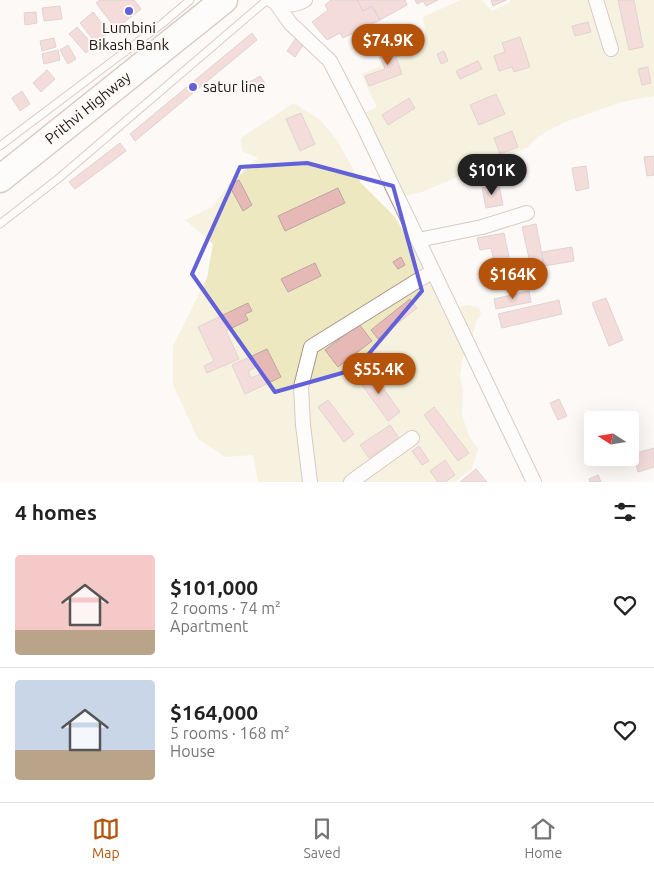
<!DOCTYPE html>
<html lang="en">
<head>
<meta charset="utf-8">
<style>
  :root { --surface:#fff; --page:#f2f2f2; --text:#222; --muted:#767676; --line:#e0e0e0; --accent:#b45309 }
  body { margin:0; font-family:Ubuntu,sans-serif; background:var(--page); color:var(--text); height:100vh; display:flex; flex-direction:column; font-size:19px; white-space:nowrap }
  * { box-sizing:border-box; margin:0 }
  p { font-size:16px; color:var(--muted) }
  .icon { flex:none; width:28px; height:28px; fill:none; stroke:currentColor; stroke-width:2; stroke-linecap:round; stroke-linejoin:round }
  .map { position:relative; height:482px; overflow:hidden }
  .drawer { display:flex; flex-direction:column; background:var(--surface); flex:1 }
  .drawer>* { flex:none }
  .needle { width:32px; rotate:282deg }
  .tools { position:absolute; left:584px; top:411px; display:grid; gap:10px }
  .tools a { display:grid; place-items:center; width:55px; height:55px; border-radius:5px; background:var(--surface); box-shadow:0 5px 20px #0002; font-size:25px }
  .price { position:absolute; translate:-50% -42px; padding:0 11px; border-radius:18px; background:var(--accent); color:#fff; font-size:16px; line-height:32px; filter:drop-shadow(0 1px 2px #0008) }
  .price::after { content:''; position:absolute; left:50%; top:30px; width:15px; height:11px; margin-left:-8px; background:inherit; clip-path:polygon(0 0,100% 0,50% 100%) }
  .price.selected { background:#222; color:#fff }
  ul { padding:0; list-style:none }
  li { display:flex; align-items:center; gap:15px; height:125px; padding:0 15px }
  li+li { border-top:1px solid var(--line) }
  li span { display:grid; place-items:center; flex:none; width:140px; height:100px; border-radius:5px; color:#555 }
  li>.icon { margin-inline-start:auto }
  span .icon { width:60px; height:60px; fill:#fffc; stroke-width:1 }
  li b { font-size:21px }
  h2 { display:flex; justify-content:space-between; align-items:center; height:60px; padding:0 15px; font-size:21px }
  .tabs { display:flex; justify-content:space-around; align-items:center; height:70px; border-top:1px solid var(--line); background:var(--surface); font-size:14px; color:var(--muted) }
  .tabs a { display:grid; justify-items:center; gap:2px }
  .tabs .selected { color:var(--accent) }
  .map>svg:first-child { display:block }
  .garden { fill:#eee8c1 }
  .building { fill:#e6b9b7; stroke:#bba5a4; fill-rule:evenodd }
  .lines { fill:none; stroke-linecap:round; stroke-linejoin:round }
  .lane-casing { stroke:#a7948b; stroke-width:9 }
  .street-casing { stroke:#a7948b; stroke-width:16 }
  .highway-casing { stroke:#a7948b; stroke-width:29 }
  .lane { stroke:#fff; stroke-width:7 }
  .street { stroke:#fff; stroke-width:14 }
  .highway { stroke:#fff; stroke-width:26 }
  .marked { fill:none; stroke:#6261d9; stroke-width:4; stroke-linejoin:round }
  .poi-dot { fill:#6261d9; stroke:#fdf9f7; stroke-width:2 }
  .labels { text-anchor:middle; stroke-width:4; stroke-linejoin:round; paint-order:stroke }
  .poi-label { font-size:15px; fill:#1e1814; stroke:#fdf9f7 }
  .street-label { font-size:15px; fill:#1e1814; stroke:#fdf9f7 }
</style>
</head>
<body>
<div class="map">
<svg width="654" height="482" viewBox="0 0 654 482">
  <rect width="100%" height="100%" fill="#fdf9f7"/>
  <path class="garden" d="M460,0H482L492,11L510,3V0H654V96L622,102L565,122L540,135L528,147L422,192L405,196L365,113L377,107L361,74L381,66L375,43L387,34L385,26L397,28C400,33 402,34 406,37C413,43 415,50 425,47V29L423,17Z
    M294,103L320,120L337,140L361,183L394,216L433,278L457,307L468,305L479,308L481,314L476,322L472,339L462,360L460,377L463,392L462,415L469,436L478,449L472,468L455,482H258L253,455L225,457L198,439L173,385V346L207,278L213,244L185,220L212,207L229,185L258,158L242,151L241,138Z"/>
  <path class="building" d="M100,0H134L141,9L116,29L96,3Z
    M331,0H357L363,11L372,6L380,20L343,38L340,33L327,40L312,22L328,10L325,5Z
    M357,0H405L407,5L380,20L372,6L363,11Z
    M415,0H438L426,6L423,1L417,4Z
    M491,0H506L493,6Z
    M618,0H634L643,47L629,50Z
    M60,6L62,19L44,21L42,8Z
    M36,12L37,23L25,25L24,13Z
    M93,12L109,32L96,43L80,23Z
    M588,22L591,32L575,36L572,26Z
    M77,27L94,46L86,53L69,34Z
    M252,33L257,40L135,141L130,134Z
    M520,37L530,67L514,72L512,67L499,71L494,56L505,52L502,43Z
    M54,38L56,47L42,51L40,41Z
    M296,38L304,44L295,57L287,51Z
    M404,44L407,53L396,57L402,74L369,86L365,76L385,69L379,53Z
    M68,45L76,59L68,64L60,50Z
    M58,50L60,60L44,64L42,54Z
    M444,51L448,61L441,64L437,54Z
    M478,61L482,69L460,79L456,71Z
    M648,67L651,83L642,85L638,69Z
    M47,70L55,79L41,92L33,83Z
    M260,76L266,85L256,92L250,82Z
    M22,91L30,104L20,111L12,98Z
    M496,94L505,114L479,125L470,105Z
    M409,98L415,108L388,125L382,115Z
    M301,113L315,144L300,151L286,119Z
    M512,131L518,147L500,154L494,138Z
    M120,143L126,151L75,189L69,182Z
    M654,156V175L647,176L644,157Z
    M586,166L589,188L576,191L572,168Z
    M239,180L252,205L243,211L229,185Z
    M499,185L503,205L486,208L482,188Z
    M338,188L345,203L285,231L278,216Z
    M536,224L545,270L532,272L522,227Z
    M504,233L513,277L498,280L491,248L480,250L477,238Z
    M572,247L574,261L544,266L542,252Z
    M401,257L405,265L398,269L393,262Z
    M315,263L321,276L288,292L281,279Z
    M529,291L531,302L496,309L494,299Z
    M606,298L623,340L609,346L592,303Z
    M410,299L417,308L378,339L371,330Z
    M559,300L562,314L502,328L498,314Z
    M248,303L252,311L245,314L248,320L226,331L239,359L207,373L204,366L214,361L198,327Z
    M359,324L372,341L338,367L325,350Z
    M267,349L281,377L245,394L232,365ZM258,366L262,373L251,378L248,371Z
    M370,369L400,412L388,421L357,378Z
    M559,399L567,416L558,420L550,403Z
    M328,400L354,434L344,442L318,407Z
    M434,407L469,453L458,461L424,415Z
    M390,425L399,438L369,458L360,445Z
    M419,446L429,461L422,465L412,451Z
    M654,448V467L638,472L633,454Z
    M445,460L455,475L445,482H438L430,471Z
    M476,469L487,482H460Z
    M598,475L601,482H590L589,479Z"/>
  <g class="lines">
    <defs>
      <path id="lane" d="M0,146L163,23L190,0
        M0,224L59,178L267,0"/>
      <path id="street" d="M271,0C281,6 295,6 305,0
        M596,0L611,49
        M276,3L290,23L330,61L363,125L534,482
        M418,240L482,227L527,213
        M310,482L303,425L301,387L311,347L433,271
        M351,482L412,438"/>
      <path id="highway" d="M0,179L224,0"/>
    </defs>
    <use href="#lane" class="lane-casing"/>
    <use href="#street" class="street-casing"/>
    <use href="#highway" class="highway-casing"/>
    <use href="#lane" class="lane"/>
    <use href="#street" class="street"/>
    <use href="#highway" class="highway"/>
  </g>
  <path d="M0 0H654V482H0ZM307,163L393,186L422,291L356,369L275,392L192,274L240,167Z" fill="#fdf9f7" fill-opacity=".55" fill-rule="evenodd"/>
  <path class="marked" d="M307,163L393,186L422,291L356,369L275,392L192,274L240,167Z"/>
  <g class="poi-dot">
    <circle cx="129" cy="11" r="5"/>
    <circle cx="193" cy="87" r="5"/>
  </g>
  <g class="labels">
    <g class="poi-label">
      <text x="129" y="33">Lumbini<tspan x="129" dy="17">Bikash Bank</tspan></text>
      <text x="203" y="92" text-anchor="start">satur line</text>
    </g>
    <g class="street-label">
      <text transform="translate(88 108) rotate(-39)" y="5">Prithvi Highway</text>
    </g>
  </g>
</svg>
<div class="tools">
<a><svg class="needle" viewBox="-14 -14 28 28"><path d="M0-13l5 13h-10z" fill="#e53935"/><path d="M0 13l5-13h-10z" fill="#767676"/></svg></a>
</div>
<b class="price" style="left:388px;top:66px">$74.9K</b>
<b class="price selected" style="left:492px;top:196px">$101K</b>
<b class="price" style="left:513px;top:300px">$164K</b>
<b class="price" style="left:379px;top:395px">$55.4K</b>
</div>
<section class="drawer">
<h2>4 homes<svg class="icon" aria-label="filters" viewBox="0 0 24 24"><path d="M4 7h16M4 17h16"/><circle cx="9" cy="7" r="2"/><circle cx="15" cy="17" r="2"/></svg></h2>
<ul>
<li><span style="background:linear-gradient(#f6c9c9 75%,#b9a48a 0)"><svg class="icon" aria-label="home" viewBox="0 0 24 24"><path d="M3 11l9-7 9 7M6 9v11h12V9"/></svg></span><div><b>$101,000</b><p>2 rooms · 74 m²</p><p>Apartment</p></div><svg class="icon" aria-label="heart" viewBox="0 0 24 24"><path d="M12 20l-8-8c-3-5 5-10 8-4 3-6 11-1 8 4z"/></svg></li>
<li><span style="background:linear-gradient(#c9d6e8 70%,#b9a48a 0)"><svg class="icon" aria-label="home" viewBox="0 0 24 24"><path d="M3 11l9-7 9 7M6 9v11h12V9"/></svg></span><div><b>$164,000</b><p>5 rooms · 168 m²</p><p>House</p></div><svg class="icon" aria-label="heart" viewBox="0 0 24 24"><path d="M12 20l-8-8c-3-5 5-10 8-4 3-6 11-1 8 4z"/></svg></li>
</ul>
</section>
<nav class="tabs">
<a class="selected"><svg class="icon" aria-label="map" viewBox="0 0 24 24"><path d="M3 6l6-2 6 2 6-2v14l-6 2-6-2-6 2zM9 4v14M15 6v14"/></svg>Map</a>
<a><svg class="icon" aria-label="saved" viewBox="0 0 24 24"><path d="M7 4h10v16l-5-4-5 4z"/></svg>Saved</a>
<a><svg class="icon" aria-label="home" viewBox="0 0 24 24"><path d="M3 11l9-7 9 7M6 9v11h12V9"/></svg>Home</a>
</nav>
</body>
</html>
